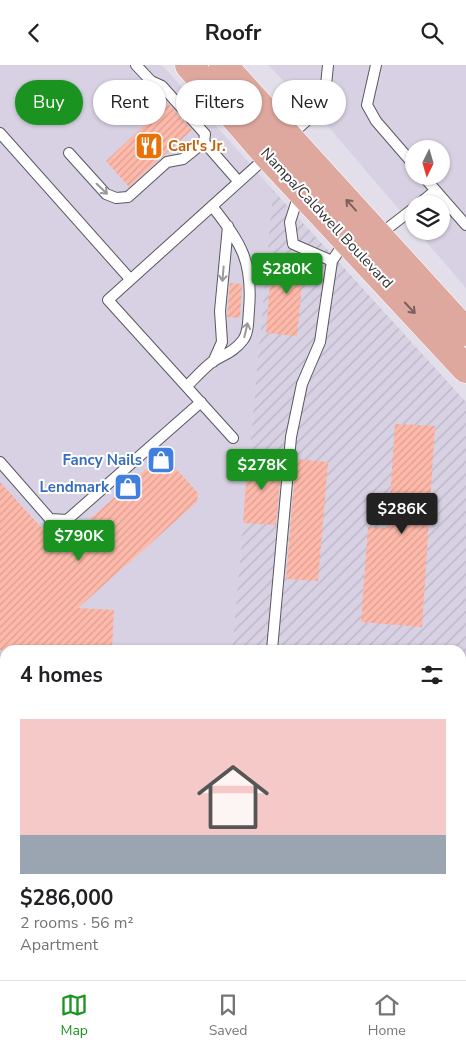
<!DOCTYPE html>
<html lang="en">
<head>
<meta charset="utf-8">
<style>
  :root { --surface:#fff; --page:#f6f6f6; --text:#202124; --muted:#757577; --line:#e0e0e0; --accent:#1a9321 }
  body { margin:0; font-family:"Nunito Sans",sans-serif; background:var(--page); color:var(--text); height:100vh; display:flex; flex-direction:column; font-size:19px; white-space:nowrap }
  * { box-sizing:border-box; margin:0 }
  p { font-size:16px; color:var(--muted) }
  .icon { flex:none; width:28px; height:28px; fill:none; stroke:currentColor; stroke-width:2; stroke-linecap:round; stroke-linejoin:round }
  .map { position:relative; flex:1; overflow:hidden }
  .sheet { position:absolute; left:0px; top:580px; width:466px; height:335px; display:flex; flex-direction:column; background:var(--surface); border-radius:15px 15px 0 0; box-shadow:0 1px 4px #0004 }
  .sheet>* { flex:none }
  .top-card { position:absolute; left:15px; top:15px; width:436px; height:45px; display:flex; gap:10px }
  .needle { width:32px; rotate:185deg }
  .buttons { position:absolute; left:405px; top:75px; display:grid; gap:10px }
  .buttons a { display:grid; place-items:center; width:45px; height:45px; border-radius:50%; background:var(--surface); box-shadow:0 1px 4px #0004; font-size:25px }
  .price { position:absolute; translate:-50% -42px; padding:0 11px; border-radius:5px; background:var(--accent); color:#fff; font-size:16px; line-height:32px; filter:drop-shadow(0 1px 2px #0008) }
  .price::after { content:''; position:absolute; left:50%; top:30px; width:15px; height:11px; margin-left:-8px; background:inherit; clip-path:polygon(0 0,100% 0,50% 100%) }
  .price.active { background:#222; color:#fff }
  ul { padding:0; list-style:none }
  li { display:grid; align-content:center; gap:10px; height:265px; padding:0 20px }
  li+li { border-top:1px solid var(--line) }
  li span { display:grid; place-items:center; height:155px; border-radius:0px; color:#555 }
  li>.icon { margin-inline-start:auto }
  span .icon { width:90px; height:90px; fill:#fffc; stroke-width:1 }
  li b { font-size:21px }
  h2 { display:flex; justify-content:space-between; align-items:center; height:60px; padding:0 20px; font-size:21px }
  .pill { padding:0 18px; border-radius:22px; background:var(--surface); box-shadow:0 1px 4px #0004; font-size:18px; line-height:45px }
  .pill.active { background:var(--accent); color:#fff }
  header { display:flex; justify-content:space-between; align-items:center; height:65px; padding:0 20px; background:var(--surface); font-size:22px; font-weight:700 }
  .dock { display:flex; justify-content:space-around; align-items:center; height:70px; border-top:1px solid var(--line); background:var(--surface); font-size:14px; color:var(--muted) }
  .dock a { display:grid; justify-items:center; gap:2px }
  .dock .active { color:var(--accent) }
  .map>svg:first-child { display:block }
  .built { fill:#d8d1e3; fill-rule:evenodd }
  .industrial { fill:url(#industrial-furrows) }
  .building { fill:url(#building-hatch) }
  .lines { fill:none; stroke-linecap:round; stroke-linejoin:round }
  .lane-casing { stroke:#5a5760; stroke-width:12 }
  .primary-casing { stroke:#fff; stroke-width:29 }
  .lane { stroke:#fff; stroke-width:10 }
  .primary { stroke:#dfa89e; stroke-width:28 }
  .oneway { stroke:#99989a }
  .oneway2 { stroke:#78615f }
  .labels { text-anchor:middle; stroke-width:4; stroke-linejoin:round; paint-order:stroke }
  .food-label { font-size:15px; font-weight:bold; fill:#c56008; stroke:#fff; text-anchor:start }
  .street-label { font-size:15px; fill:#333135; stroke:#fff }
  .shop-label { font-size:15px; font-weight:bold; fill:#366cbe; stroke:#fff; text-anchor:end }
</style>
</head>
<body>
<header><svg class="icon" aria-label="back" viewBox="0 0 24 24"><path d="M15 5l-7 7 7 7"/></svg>Roofr<svg class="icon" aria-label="search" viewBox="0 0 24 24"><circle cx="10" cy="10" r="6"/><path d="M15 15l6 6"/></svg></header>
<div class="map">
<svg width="466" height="915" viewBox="0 0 466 915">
  <defs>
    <pattern id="industrial-furrows" width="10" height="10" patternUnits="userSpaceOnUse" patternTransform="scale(1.25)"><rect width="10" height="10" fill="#d8d1e3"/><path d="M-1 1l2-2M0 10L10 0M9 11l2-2" fill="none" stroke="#bab4c3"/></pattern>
    <pattern id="building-hatch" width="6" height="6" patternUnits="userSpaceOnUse" patternTransform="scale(1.25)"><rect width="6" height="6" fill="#feb9aa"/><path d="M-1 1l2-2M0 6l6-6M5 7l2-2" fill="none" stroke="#daa093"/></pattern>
  </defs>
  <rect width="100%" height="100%" fill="#e3dfea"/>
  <path class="built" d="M0,0H162L273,125L232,585H5V702H0Z
    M268,0H466V223L417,166H441V139H414V162L332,66ZM414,84H441V111H414Z"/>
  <path class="industrial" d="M273,125L466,337V915H0V721H5V910H461V585H232Z"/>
  <path class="building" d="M168,38L192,65L129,122L106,96Z
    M272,193L315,197L313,219L302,218L297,271L266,268Z
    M230,218L242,219L240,253L227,252Z
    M395,359L435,361L422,562L361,557L368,462L388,463Z
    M163,389L198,428L197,437L78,543L114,545L112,585H0V417L59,482Z
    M248,392L282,395L276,460L243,458Z
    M296,394L328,397L318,516L286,514Z"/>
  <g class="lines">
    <defs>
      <path id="lane" d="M376,0L367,40L376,56L414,100
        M0,68L130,214
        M204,77L239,117
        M69,88L106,129L116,133L128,132L167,97L183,94L204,77L205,69L162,21L151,16L136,0
        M423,111L466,160
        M299,129L290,157L293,179L332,196
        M419,139L435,126
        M379,170L414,143
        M213,297L222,277L220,246L228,161
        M187,321C195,313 203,304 212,297C223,290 234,287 243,275C249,267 248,255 249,245C253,197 242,179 212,141
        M233,373L108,235L324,40L328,0
        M0,397L50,454L67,455L201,337
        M272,585L291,372L302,319L320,277L332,196L346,175
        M245,915L246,910"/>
      <path id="primary" d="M189,0L268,91L466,304
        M223,0L466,267"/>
    </defs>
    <use href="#lane" class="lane-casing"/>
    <use href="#primary" class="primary-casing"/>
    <use href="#lane" class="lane"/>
    <use href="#primary" class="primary"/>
  </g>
  <defs><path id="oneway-shaft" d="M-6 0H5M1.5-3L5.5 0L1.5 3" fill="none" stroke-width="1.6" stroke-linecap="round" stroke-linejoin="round" transform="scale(1.25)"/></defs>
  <g class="oneway">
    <use href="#oneway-shaft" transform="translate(102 124) rotate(44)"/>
    <use href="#oneway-shaft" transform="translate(223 209) rotate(95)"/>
    <use href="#oneway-shaft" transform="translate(246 265) rotate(-77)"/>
  </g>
  <g class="oneway2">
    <use href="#oneway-shaft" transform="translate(351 140) rotate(-132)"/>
    <use href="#oneway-shaft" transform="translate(410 243) rotate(47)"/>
  </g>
  <defs>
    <symbol id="restaurant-square" viewBox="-11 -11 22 22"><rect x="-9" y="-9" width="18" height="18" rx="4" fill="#e8710a" stroke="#fff"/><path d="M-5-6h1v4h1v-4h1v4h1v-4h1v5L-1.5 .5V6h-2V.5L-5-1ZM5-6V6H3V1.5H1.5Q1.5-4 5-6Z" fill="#fff"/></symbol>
    <symbol id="shop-square" viewBox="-11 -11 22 22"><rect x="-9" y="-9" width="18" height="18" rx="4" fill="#3f7fe0" stroke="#fff"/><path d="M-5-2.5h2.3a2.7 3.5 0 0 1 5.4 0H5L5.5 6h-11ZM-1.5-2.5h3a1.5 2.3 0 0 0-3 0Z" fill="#fff"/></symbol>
  </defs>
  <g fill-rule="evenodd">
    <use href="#restaurant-square" x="133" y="65" width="32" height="32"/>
    <use href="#shop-square" x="145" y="379" width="32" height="32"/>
    <use href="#shop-square" x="112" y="406" width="32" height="32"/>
  </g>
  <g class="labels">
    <g class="food-label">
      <text x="168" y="86">Carl's Jr.</text>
    </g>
    <g class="street-label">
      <text transform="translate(327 153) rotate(47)" y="5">Nampa/Caldwell Boulevard</text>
    </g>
    <g class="shop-label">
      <text x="142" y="400">Fancy Nails</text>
      <text x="109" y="427">Lendmark</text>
    </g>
  </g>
</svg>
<div class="buttons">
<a><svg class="needle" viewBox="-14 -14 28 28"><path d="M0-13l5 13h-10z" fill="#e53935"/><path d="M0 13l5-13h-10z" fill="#757577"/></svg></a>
<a><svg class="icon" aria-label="layers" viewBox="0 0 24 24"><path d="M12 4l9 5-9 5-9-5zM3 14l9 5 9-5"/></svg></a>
</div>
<b class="price" style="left:287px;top:230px">$280K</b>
<b class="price" style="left:262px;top:426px">$278K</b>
<b class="price active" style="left:402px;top:470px">$286K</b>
<b class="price" style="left:79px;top:497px">$790K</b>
<div class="top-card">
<a class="pill active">Buy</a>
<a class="pill">Rent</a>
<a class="pill">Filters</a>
<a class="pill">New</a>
</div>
<section class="sheet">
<h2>4 homes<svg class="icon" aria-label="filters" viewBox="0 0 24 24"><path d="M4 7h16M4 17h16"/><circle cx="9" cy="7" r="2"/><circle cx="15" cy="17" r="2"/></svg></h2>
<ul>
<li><span style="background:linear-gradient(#f6c9c9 75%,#9aa5b1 0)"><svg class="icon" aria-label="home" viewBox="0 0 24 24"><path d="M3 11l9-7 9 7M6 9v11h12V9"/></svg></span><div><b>$286,000</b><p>2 rooms · 56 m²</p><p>Apartment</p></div></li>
</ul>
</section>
</div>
<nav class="dock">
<a class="active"><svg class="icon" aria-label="map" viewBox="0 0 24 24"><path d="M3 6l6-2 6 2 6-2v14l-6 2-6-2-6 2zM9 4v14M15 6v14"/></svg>Map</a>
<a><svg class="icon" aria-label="saved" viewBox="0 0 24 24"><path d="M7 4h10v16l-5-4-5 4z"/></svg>Saved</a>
<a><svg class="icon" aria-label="home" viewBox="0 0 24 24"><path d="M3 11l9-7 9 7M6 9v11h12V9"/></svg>Home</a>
</nav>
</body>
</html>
